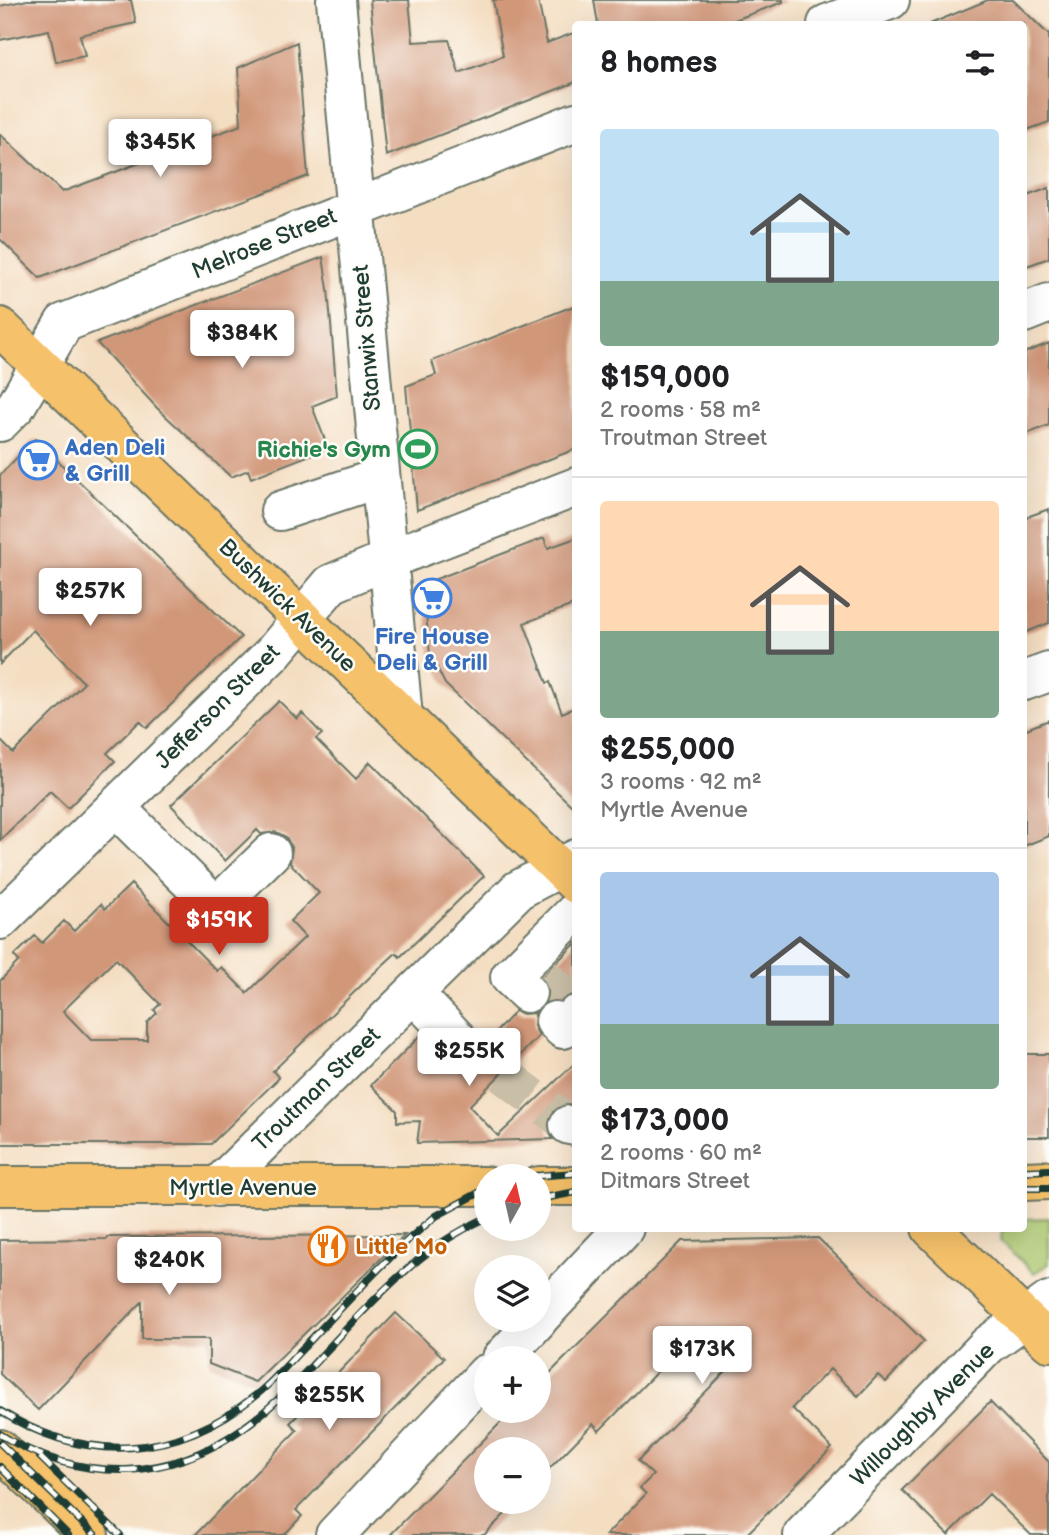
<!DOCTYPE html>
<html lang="en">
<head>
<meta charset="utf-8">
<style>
  :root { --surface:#fff; --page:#f2f2f2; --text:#202124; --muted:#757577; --line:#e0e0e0; --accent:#c8321e }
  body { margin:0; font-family:"Balsamiq Sans",sans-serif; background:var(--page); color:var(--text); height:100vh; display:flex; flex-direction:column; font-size:26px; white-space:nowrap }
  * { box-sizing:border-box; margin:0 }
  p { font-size:23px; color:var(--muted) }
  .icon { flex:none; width:38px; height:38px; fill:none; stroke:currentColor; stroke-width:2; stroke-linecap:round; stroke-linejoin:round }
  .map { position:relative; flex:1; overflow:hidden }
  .sheet { position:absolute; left:572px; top:21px; width:455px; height:1211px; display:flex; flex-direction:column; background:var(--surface); border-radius:7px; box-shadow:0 7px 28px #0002 }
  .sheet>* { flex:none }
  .needle { width:46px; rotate:8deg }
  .buttons { position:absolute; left:474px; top:1164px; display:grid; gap:14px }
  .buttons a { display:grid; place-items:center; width:77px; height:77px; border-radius:50%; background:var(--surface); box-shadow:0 7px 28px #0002; font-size:35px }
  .price { position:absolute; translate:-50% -60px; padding:0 16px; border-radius:7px; background:#fff; color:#222; font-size:23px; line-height:46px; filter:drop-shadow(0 2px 4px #0008) }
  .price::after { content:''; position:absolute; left:50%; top:42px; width:21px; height:16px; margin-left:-10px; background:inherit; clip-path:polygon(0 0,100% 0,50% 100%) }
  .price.current { background:var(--accent); color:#fff }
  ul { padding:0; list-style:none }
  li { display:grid; align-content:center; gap:14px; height:371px; padding:0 28px }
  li+li { border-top:2px solid var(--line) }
  li span { display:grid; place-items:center; height:217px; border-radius:7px; color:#555 }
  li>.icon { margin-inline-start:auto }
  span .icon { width:126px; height:126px; fill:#fffc; stroke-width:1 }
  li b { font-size:30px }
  h2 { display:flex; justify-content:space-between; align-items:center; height:84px; padding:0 28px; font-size:30px }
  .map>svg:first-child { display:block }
  .green { fill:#abc66d; stroke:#658250; stroke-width:2 }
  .building { fill:#d19779; fill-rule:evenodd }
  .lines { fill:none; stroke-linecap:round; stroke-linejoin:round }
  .minor-tunnel { stroke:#c9bea6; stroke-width:38; stroke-dasharray:38 19; stroke-linecap:butt }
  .minor-casing { stroke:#6a7566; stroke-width:42 }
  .major-casing { stroke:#6a7566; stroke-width:42 }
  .minor { stroke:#fff; stroke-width:38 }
  .major { stroke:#f5c16b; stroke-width:38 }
  .rail-casing { stroke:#1f3d34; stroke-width:8 }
  .rail { stroke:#fdfcf7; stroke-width:5; stroke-dasharray:16; stroke-linecap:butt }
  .labels { text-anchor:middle; stroke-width:5; stroke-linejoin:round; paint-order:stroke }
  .street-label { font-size:23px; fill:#1f3d34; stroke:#fdfcf7 }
  .shop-label { font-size:23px; font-weight:bold; fill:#366cbe; stroke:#fdfcf7; text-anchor:start }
  .leisure-label { font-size:23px; font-weight:bold; fill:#27864d; stroke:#fdfcf7; text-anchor:end }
  .food-label { font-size:23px; font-weight:bold; fill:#c56008; stroke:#fdfcf7; text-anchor:start }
</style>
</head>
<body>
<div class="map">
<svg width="1049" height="1535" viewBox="0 0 1049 1535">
  <rect width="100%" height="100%" fill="#fdfcf7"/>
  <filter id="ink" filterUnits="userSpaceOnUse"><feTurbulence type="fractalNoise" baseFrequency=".0143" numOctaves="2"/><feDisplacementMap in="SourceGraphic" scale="14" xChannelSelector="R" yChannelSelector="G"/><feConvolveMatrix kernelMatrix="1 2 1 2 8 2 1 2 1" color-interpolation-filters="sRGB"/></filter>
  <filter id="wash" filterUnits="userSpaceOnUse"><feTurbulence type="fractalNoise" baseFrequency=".00686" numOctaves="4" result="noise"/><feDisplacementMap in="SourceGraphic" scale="28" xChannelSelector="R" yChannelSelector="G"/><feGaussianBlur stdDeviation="1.57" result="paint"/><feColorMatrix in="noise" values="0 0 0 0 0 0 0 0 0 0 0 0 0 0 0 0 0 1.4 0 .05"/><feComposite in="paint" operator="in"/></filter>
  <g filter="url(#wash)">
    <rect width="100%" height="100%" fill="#f4dec2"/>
    <path class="green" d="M1049,1218V1264L1034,1273L1001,1241L1002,1229L1024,1228V1219Z"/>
    <g id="blocks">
      <path class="building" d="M27,0H131L136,23L80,35L85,56L56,62L49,30L0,40V6Z
        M370,0H409L413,42L449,40L459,73L503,56L493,0H538L547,43L576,32V82L386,156Z
        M594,0H783V2L724,24H598Z
        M988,0H1013L1049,35V122L1024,131V24H930Z
        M297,42L308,176L40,278L0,239V134L62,192L241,125L238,68Z
        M1049,188V258L1024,267V197Z
        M323,257L328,289L337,396L312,406L328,448L251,478L248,470L231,477L157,408L97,343Z
        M576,305V449L417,510L406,386L436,375L432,361Z
        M1049,343V425L1024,435V353Z
        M35,439L241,637L147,728L140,721L107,753L115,761L68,808L50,791L0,840V740L13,753L84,683L33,630L0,664V475Z
        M1049,509V623L1024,633V518Z
        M544,538L548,548L576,538V604L524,623L547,683L550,682L562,713L576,707V810L445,684L430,654L423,584Z
        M279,701L297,719L302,713L322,734L316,739L356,779L370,762L484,876L400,957L396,953L371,976L273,1071L279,1078L211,1144H0V981L19,961L14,956L35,936L42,943L64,921L74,931L101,904L105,909L131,884L217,971L221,967L247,993L305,937L290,921L319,893L290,863L292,848L286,837L276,832L261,834L257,830L225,861L171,805ZM116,959L160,1004L154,1010L157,1013L147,1023V1040H91L63,1011Z
        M1049,720V836L1024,846V730Z
        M576,943V994H569L560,1000L547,1001L548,987L542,977Z
        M515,1011L523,1014L535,1013L534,1026L539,1036L469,1106L498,1136L576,1062V1104L562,1105L551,1112L547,1123L549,1132L553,1139L417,1143L420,1121L397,1122V1111L371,1085L422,1034L442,1055L452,1060H463L473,1054L478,1046V1036L486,1043Z
        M1024,1054H1049V1137H1024Z
        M405,1235L255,1382L209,1364V1339H142V1302L38,1410L0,1374V1240L107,1239V1237Z
        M818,1238L924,1341L886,1382L878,1375L858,1396L830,1369L792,1408L832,1448L746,1535H606L646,1494L640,1488L653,1475L638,1461L730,1367L695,1333L599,1431L593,1424L539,1479V1449H486V1502H517L484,1535H390L513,1410H539V1384L682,1241Z
        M396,1313L444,1358L296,1510L302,1516L284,1535H195L297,1430L290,1423Z
        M990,1402L1049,1462V1535H1031L989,1494L948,1535L902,1490Z"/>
    </g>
  </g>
  <g filter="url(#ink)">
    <use href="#blocks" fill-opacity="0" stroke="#6a7566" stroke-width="2"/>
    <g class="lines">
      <path class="minor-tunnel" d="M543,976L572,1004
        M457,1039L569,1125"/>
      <defs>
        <path id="minor" d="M336,0L403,717
          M827,24L890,0
          M1024,313L1049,303
          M0,422L16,406L64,323L576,122
          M280,511L379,478
          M1024,681L1049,672
          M115,807L216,907L271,853
          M0,920L272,654L331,584L387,560L576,487
          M527,993L510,977L576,911
          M414,994L457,1039
          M555,1021L563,1029L576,1015
          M569,1125L576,1126
          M217,1187L518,890L576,859
          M539,1318L624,1228
          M502,1358L538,1320
          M335,1535L486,1374
          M803,1535L988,1345L1049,1301"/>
        <path id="major" d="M0,327L576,884
          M1024,1181L1049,1180
          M0,1186H486
          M539,1186H576
          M931,1228L1049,1342
          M0,1449L89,1535"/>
      </defs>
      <use href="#minor" class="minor-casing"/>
      <use href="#major" class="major-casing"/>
      <use href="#minor" class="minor"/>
      <use href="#major" class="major"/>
      <defs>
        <path id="rail" d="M1024,1171L1049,1170
          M534,1176L576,1173
          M1024,1188H1049
          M539,1199L576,1192
          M0,1411C87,1465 177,1459 256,1395C274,1381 289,1362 305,1346C339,1310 373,1273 409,1239L436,1216L486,1189
          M0,1434C37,1458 81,1471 126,1470C254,1465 316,1348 403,1273C428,1250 456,1232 486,1218
          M0,1443L95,1535
          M40,1457L120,1535
          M0,1467L68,1535"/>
      </defs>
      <use href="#rail" class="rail-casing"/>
      <use href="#rail" class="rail"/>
    </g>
  </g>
  <defs>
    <symbol id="stadium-ring" viewBox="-11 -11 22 22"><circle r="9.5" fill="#fdfcf7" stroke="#2e9e5b" stroke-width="1.5"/><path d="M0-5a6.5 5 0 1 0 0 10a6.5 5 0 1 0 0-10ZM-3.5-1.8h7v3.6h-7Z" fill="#2e9e5b"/></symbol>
    <symbol id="supermarket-ring" viewBox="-11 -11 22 22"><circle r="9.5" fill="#fdfcf7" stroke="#3f7fe0" stroke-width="1.5"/><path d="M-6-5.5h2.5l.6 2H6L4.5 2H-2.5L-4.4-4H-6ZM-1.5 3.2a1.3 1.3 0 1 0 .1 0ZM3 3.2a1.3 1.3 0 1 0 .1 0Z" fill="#3f7fe0"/></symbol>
    <symbol id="restaurant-ring" viewBox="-11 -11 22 22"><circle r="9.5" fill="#fdfcf7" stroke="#e8710a" stroke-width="1.5"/><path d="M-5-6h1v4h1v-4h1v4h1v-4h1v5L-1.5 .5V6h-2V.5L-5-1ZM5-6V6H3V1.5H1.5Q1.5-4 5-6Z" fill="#e8710a"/></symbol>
  </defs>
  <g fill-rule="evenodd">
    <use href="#stadium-ring" x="396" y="427" width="44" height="44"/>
    <use href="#supermarket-ring" x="16" y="438" width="44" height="44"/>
    <use href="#supermarket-ring" x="410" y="576" width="44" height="44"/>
    <use href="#restaurant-ring" x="306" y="1224" width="44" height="44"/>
  </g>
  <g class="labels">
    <g class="street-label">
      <text transform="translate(264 243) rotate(-22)" y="8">Melrose Street</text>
      <text transform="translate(366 338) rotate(-95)" y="8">Stanwix Street</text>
      <text transform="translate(288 605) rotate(44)" y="8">Bushwick Avenue</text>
      <text transform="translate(217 706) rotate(-45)" y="8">Jefferson Street</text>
      <text transform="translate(316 1089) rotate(-44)" y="8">Troutman Street</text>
      <text x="243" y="1195">Myrtle Avenue</text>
      <text transform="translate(922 1414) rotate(-45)" y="8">Willoughby Avenue</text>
    </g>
    <g class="shop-label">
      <text x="65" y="455">Aden Deli<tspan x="65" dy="26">&amp; Grill</tspan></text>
      <text x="432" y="644" text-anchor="middle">Fire House<tspan x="432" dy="26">Deli &amp; Grill</tspan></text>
    </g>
    <g class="leisure-label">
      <text x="391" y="457">Richie's Gym</text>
    </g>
    <g class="food-label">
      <text x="355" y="1254">Little Mo</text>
    </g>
  </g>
</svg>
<div class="buttons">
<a><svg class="needle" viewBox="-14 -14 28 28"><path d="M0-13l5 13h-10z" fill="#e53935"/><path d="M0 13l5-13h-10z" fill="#757577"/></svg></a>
<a><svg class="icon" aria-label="layers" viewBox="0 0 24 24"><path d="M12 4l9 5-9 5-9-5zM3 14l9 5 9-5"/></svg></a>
<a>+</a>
<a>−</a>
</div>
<b class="price" style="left:160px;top:179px">$345K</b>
<b class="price" style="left:242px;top:370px">$384K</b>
<b class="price" style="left:90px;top:628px">$257K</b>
<b class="price current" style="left:219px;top:957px">$159K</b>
<b class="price" style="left:469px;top:1088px">$255K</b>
<b class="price" style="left:169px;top:1297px">$240K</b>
<b class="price" style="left:702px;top:1386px">$173K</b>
<b class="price" style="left:329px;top:1432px">$255K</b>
<section class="sheet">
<h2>8 homes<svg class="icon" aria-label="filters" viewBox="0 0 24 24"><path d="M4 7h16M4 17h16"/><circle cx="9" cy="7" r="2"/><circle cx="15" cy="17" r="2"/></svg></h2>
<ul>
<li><span style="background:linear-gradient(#bfe0f5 70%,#7fa58c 0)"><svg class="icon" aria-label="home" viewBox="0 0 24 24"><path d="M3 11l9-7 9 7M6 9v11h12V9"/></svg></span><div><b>$159,000</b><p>2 rooms · 58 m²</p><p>Troutman Street</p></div></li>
<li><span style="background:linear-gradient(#ffd9b3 60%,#7fa58c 0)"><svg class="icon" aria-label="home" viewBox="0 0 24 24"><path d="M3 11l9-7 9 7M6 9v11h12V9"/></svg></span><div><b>$255,000</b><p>3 rooms · 92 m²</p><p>Myrtle Avenue</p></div></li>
<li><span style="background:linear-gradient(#a9c7e8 70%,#7fa58c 0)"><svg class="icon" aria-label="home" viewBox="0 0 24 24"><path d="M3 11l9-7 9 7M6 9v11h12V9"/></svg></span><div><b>$173,000</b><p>2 rooms · 60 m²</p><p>Ditmars Street</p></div></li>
</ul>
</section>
</div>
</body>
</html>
